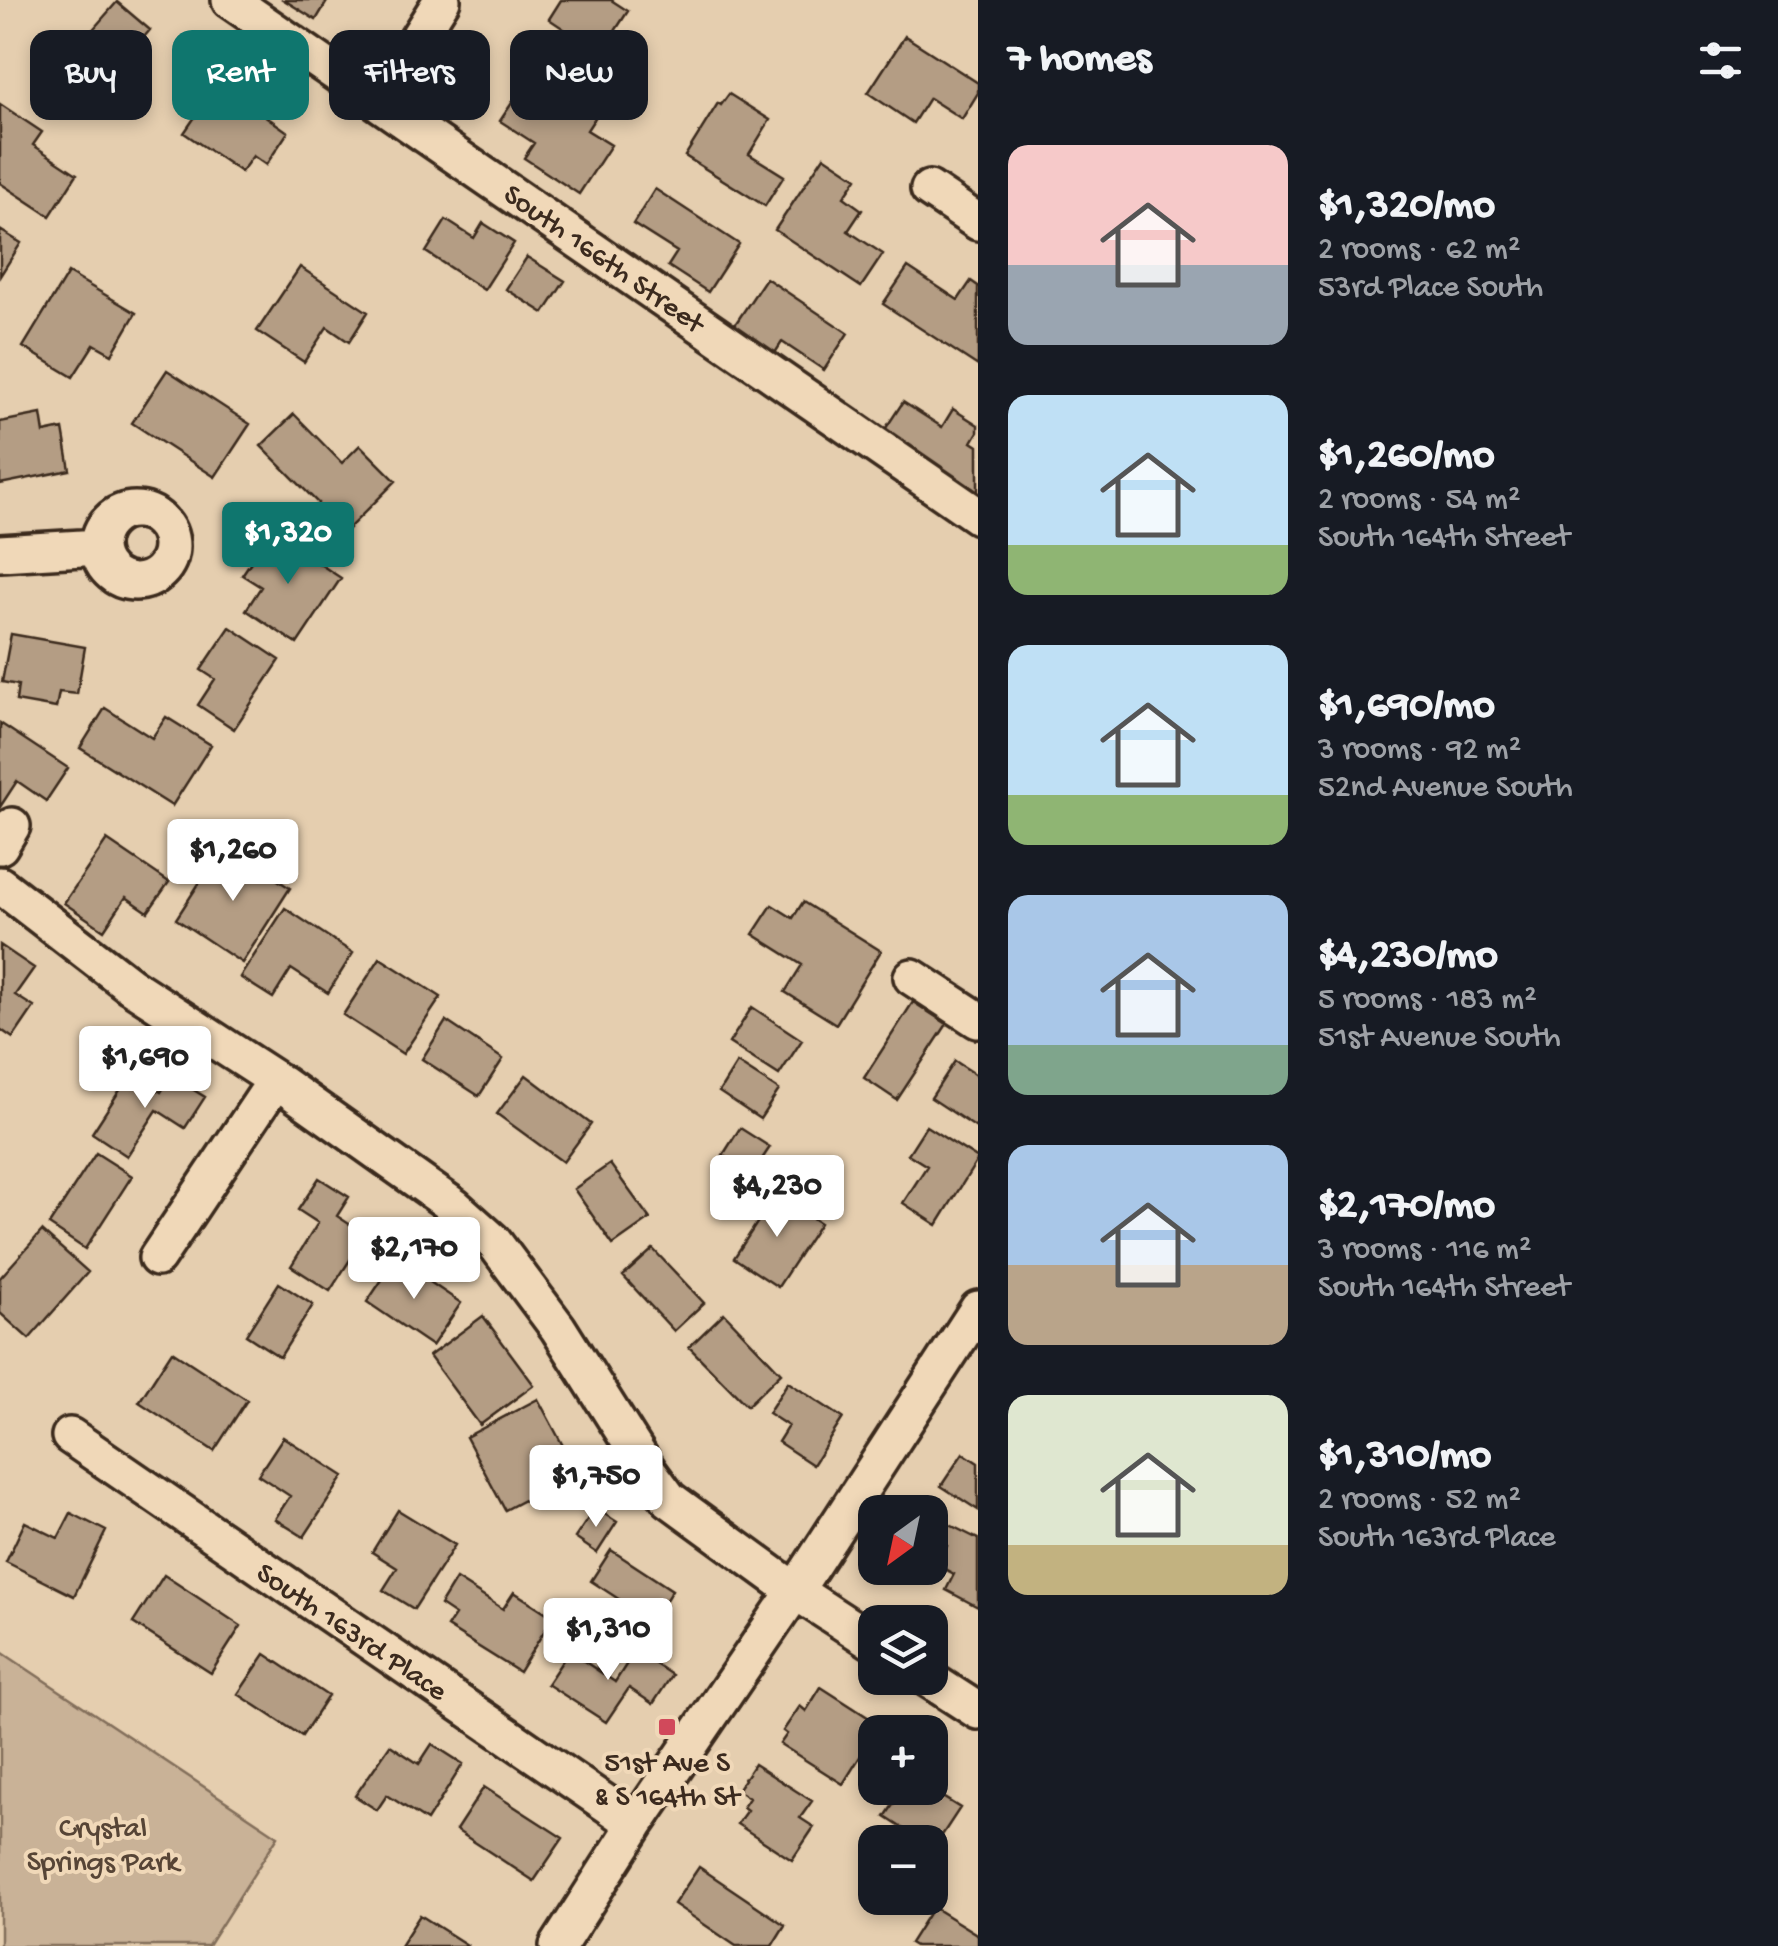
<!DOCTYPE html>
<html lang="en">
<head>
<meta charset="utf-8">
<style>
  :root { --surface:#171b24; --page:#20242c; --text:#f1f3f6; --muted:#9ea1a6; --accent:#0f766e }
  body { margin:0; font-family:"Gochi Hand",sans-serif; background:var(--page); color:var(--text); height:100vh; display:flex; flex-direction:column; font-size:38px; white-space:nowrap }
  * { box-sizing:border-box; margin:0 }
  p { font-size:32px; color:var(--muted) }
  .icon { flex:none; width:55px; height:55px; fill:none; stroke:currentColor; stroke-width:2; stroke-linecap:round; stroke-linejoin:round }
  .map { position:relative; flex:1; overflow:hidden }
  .side { display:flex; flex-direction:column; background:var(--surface); width:800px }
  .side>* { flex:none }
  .banner { position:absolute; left:30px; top:30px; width:798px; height:90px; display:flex; gap:20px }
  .needle { width:65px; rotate:213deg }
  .tools { position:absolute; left:858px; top:1495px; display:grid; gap:20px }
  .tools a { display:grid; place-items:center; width:90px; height:90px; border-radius:20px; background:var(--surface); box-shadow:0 5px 15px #0003; font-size:50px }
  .price { position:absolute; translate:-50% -85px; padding:0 22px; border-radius:10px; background:#fff; color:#222; font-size:32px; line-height:65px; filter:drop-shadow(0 2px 5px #0008) }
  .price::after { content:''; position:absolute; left:50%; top:60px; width:30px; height:22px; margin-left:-15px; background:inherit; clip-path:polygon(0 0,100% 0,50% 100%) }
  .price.on { background:var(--accent); color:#fff }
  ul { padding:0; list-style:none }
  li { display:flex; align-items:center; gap:30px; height:250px; padding:0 30px }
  li span { display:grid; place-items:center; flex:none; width:280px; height:200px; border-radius:20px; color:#555 }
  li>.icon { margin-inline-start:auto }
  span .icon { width:120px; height:120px; fill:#fffc; stroke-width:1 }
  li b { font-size:42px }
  h2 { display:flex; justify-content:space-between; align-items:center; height:120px; padding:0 30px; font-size:42px }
  .tag { padding:0 35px; border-radius:20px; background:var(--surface); box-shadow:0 5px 15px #0003; font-size:35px; line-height:90px }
  .tag.on { background:var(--accent); color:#fff }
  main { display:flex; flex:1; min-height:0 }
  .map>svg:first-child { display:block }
  .green { fill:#c9b297; stroke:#826e5a; stroke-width:2.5 }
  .building { fill:#b49d84; stroke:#3b2a1e; stroke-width:2.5 }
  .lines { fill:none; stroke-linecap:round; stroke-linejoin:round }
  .minor-casing { stroke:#3b2a1e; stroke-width:42 }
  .minor { stroke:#f0d8b8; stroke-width:35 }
  .poi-dot { fill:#d1495b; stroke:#f0d8b8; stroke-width:4 }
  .labels { text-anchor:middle; stroke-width:8; stroke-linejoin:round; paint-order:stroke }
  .street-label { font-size:30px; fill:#3b2a1e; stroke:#f0d8b8 }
  .poi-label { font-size:30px; fill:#3b2a1e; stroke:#f0d8b8 }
  .park-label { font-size:30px; fill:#574536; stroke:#f0d8b8 }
</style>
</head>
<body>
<main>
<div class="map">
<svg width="978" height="1946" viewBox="0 0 978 1946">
  <rect width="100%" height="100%" fill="#e5ceaf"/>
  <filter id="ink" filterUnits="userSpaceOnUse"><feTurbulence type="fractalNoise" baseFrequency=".01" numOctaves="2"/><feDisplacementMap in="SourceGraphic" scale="20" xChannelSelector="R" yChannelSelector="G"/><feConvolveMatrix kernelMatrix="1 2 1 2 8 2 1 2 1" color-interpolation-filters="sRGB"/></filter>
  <g filter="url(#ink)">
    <path class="green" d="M0,1651L278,1836L208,1946H0Z"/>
    <path class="building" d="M284,0H328L316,20Z
      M561,0H611L628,11L580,85L546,63L567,31L549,19Z
      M117,2L150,30L133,50L148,64L123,93L74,51Z
      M905,36L978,83V93L962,119L929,98L913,123L868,93Z
      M533,71L598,113L587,130L611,145L579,194L524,158L534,143L500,121Z
      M729,94L770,120L749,154L784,176L765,206L685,156L718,103L721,105Z
      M237,96L288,132L266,165L253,156L241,172L184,133L208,98L226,111Z
      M0,104L42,132L33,145L77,174L50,216L0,183Z
      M824,156L857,178L844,197L862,210L848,231L883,254L861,287L775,230Z
      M655,189L739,244L708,292L668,266L677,252L633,224Z
      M446,220L474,238L483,223L514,243L484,290L426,252Z
      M0,230L21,243L0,276Z
      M527,257L565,281L544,313L506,289Z
      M300,267L368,312L349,342L327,327L304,362L257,331Z
      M908,267L958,300L971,281L978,286V366L883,304Z
      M68,273L136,313L112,354L94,344L73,377L23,347Z
      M766,278L848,333L824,370L782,342L775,353L734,326Z
      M167,370L250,424L215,477L132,423Z
      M903,402L942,427L953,409L978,425V432L972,442L978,446V502L880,437Z
      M41,414L44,433L63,429L70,470L0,484V422Z
      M294,414L342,463L360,445L396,481L340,537L312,509L318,503L261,446Z
      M271,532L341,578L297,644L246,610L261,587L242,575Z
      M230,627L280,660L234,729L198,705L215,679L201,670Z
      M11,634L85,647L77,694L59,692L56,708L16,701L18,685L2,682Z
      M105,708L152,738L166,717L211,745L172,806L80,748Z
      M0,723L68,768L46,801L17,781L0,807Z
      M107,840L169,882L148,912L126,897L104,930L64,903Z
      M224,845L290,888L242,963L176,919Z
      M803,902L881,951L836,1024L785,992L802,965L753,934L772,905L793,918Z
      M285,908L353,953L328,993L291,969L273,998L240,977Z
      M0,945L34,968L15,995L34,1007L13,1038L0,1029Z
      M380,958L441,997L403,1054L343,1015Z
      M913,1002L947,1024L897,1100L864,1078Z
      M752,1007L802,1040L779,1075L729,1043Z
      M446,1021L503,1059L479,1096L422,1059Z
      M955,1061L978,1076V1129L931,1098Z
      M737,1063L779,1090L760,1119L719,1092Z
      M131,1073L161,1092L171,1076L205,1097L185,1128L157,1110L127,1156L92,1133Z
      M526,1075L591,1124L563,1162L497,1114Z
      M926,1126L978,1159L937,1225L903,1203L927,1166L908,1154Z
      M740,1128L770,1147L752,1174L723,1155Z
      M96,1153L132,1176L85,1249L49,1225Z
      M610,1164L650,1219L613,1245L574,1189Z
      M319,1178L349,1197L337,1216L366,1235L330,1291L291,1266L318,1223L298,1210Z
      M776,1194L820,1223L778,1287L734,1258Z
      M42,1231L88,1272L29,1339L0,1313V1278Z
      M653,1249L704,1303L674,1331L623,1276Z
      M396,1259L461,1303L432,1346L367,1302Z
      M279,1283L313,1305L280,1357L246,1335Z
      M724,1313L781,1373L747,1406L689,1347Z
      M483,1316L534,1385L480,1425L429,1356Z
      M172,1351L247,1400L214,1451L139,1402Z
      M788,1382L843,1418L813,1465L778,1442L788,1426L768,1413Z
      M538,1399L577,1472L505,1510L466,1437Z
      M283,1437L344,1476L304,1537L275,1519L290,1496L258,1475Z
      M963,1453L978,1463V1510L941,1486Z
      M595,1508L617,1522L597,1553L575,1538Z
      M398,1510L455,1545L414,1609L383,1590L397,1568L372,1552Z
      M71,1513L106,1531L74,1596L6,1562L25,1522L58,1538Z
      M944,1522L978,1539V1607L946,1590L954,1574L937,1565L947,1546L935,1540Z
      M611,1550L672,1590L661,1608L665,1611L657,1624L591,1581Z
      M164,1575L241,1626L211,1673L133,1623Z
      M456,1579L503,1609L514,1592L553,1617L519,1672L447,1627L455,1615L440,1605Z
      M569,1651L615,1682L635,1651L672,1675L653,1704L629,1688L606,1722L547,1684Z
      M265,1654L328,1696L302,1736L238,1694Z
      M821,1687L880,1725L843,1784L780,1744L787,1734L783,1731L800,1706L806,1711Z
      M432,1744L463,1764L427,1821L387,1795L377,1810L355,1796L390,1745L419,1764Z
      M754,1764L812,1801L800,1818L814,1827L792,1860L737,1824L747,1810L743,1807L749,1798L737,1790Z
      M484,1787L563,1838L534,1881L456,1830Z
      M904,1788H928L960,1808L933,1849L930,1842H924L885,1817Z
      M699,1867L785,1925L772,1946H736L674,1904Z
      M933,1907L978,1935V1946H915L910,1943Z
      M420,1915L467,1945L466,1946H400Z"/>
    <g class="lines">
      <defs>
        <path id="minor" d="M230,0L978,516
          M379,100L442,0
          M929,189L978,222
          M99 546a36 36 0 1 1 72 0a36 36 0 1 1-72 0Z
          M0,553L99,547
          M0,846L12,826
          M0,885L131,986L276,1080L455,1207L493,1241L558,1328L649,1472L669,1499L795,1591L875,1643
          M912,977L978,1020
          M157,1258L276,1080
          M70,1436L636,1824
          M927,1678L978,1711
          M558,1946L636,1824L795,1591L978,1309"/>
      </defs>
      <use href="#minor" class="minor-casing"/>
      <use href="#minor" class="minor"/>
    </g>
  </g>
  <rect class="poi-dot" x="657" y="1717" width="20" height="20" rx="5"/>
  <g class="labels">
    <g class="street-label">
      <text transform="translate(605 257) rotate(35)" y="10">South 166th Street</text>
      <text transform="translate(353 1630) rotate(34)" y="10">South 163rd Place</text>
    </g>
    <g class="poi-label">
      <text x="667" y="1771">51st Ave S<tspan x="667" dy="34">&amp; S 164th St</tspan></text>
    </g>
    <g class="park-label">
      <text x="103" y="1836">Crystal<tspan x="103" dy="34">Springs Park</tspan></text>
    </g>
  </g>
</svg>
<div class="tools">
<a><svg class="needle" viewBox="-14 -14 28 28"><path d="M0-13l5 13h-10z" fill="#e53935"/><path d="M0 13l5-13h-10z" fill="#9ea1a6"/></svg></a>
<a><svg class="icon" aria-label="layers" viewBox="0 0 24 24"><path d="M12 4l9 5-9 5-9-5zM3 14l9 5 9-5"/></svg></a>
<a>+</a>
<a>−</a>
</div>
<b class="price on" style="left:288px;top:587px">$1,320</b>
<b class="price" style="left:233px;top:904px">$1,260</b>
<b class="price" style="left:145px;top:1111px">$1,690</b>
<b class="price" style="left:777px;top:1240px">$4,230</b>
<b class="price" style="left:414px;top:1302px">$2,170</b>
<b class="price" style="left:596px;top:1530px">$1,750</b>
<b class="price" style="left:608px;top:1683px">$1,310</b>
<div class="banner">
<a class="tag">Buy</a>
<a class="tag on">Rent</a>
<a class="tag">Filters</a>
<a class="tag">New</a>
</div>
</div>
<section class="side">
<h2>7 homes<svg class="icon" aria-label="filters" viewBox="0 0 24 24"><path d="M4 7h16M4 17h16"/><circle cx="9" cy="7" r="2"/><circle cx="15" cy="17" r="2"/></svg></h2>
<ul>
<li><span style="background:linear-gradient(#f6c9c9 60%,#9aa5b1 0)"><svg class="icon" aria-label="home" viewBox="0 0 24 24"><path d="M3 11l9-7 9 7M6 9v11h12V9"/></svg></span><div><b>$1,320/mo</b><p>2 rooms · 62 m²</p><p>53rd Place South</p></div></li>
<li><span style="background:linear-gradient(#bfe0f5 75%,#8fb573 0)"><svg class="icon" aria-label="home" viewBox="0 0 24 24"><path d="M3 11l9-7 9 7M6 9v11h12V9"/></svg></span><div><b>$1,260/mo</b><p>2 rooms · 54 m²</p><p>South 164th Street</p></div></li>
<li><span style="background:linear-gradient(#bfe0f5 75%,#8fb573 0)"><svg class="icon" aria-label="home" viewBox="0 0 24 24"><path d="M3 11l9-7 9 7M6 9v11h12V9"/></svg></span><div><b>$1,690/mo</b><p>3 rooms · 92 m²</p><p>52nd Avenue South</p></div></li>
<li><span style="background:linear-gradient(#a9c7e8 75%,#7fa58c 0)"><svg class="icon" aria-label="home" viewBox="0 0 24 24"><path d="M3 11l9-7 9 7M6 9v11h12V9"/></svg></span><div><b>$4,230/mo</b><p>5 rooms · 183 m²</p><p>51st Avenue South</p></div></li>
<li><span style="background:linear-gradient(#a9c7e8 60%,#b9a48a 0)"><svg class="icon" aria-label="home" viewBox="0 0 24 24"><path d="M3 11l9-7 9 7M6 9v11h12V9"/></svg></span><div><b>$2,170/mo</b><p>3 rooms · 116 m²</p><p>South 164th Street</p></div></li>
<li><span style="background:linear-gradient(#dfe7d0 75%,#c2b280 0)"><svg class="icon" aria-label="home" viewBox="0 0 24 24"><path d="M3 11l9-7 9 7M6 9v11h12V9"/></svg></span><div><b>$1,310/mo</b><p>2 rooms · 52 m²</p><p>South 163rd Place</p></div></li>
</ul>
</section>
</main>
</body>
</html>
